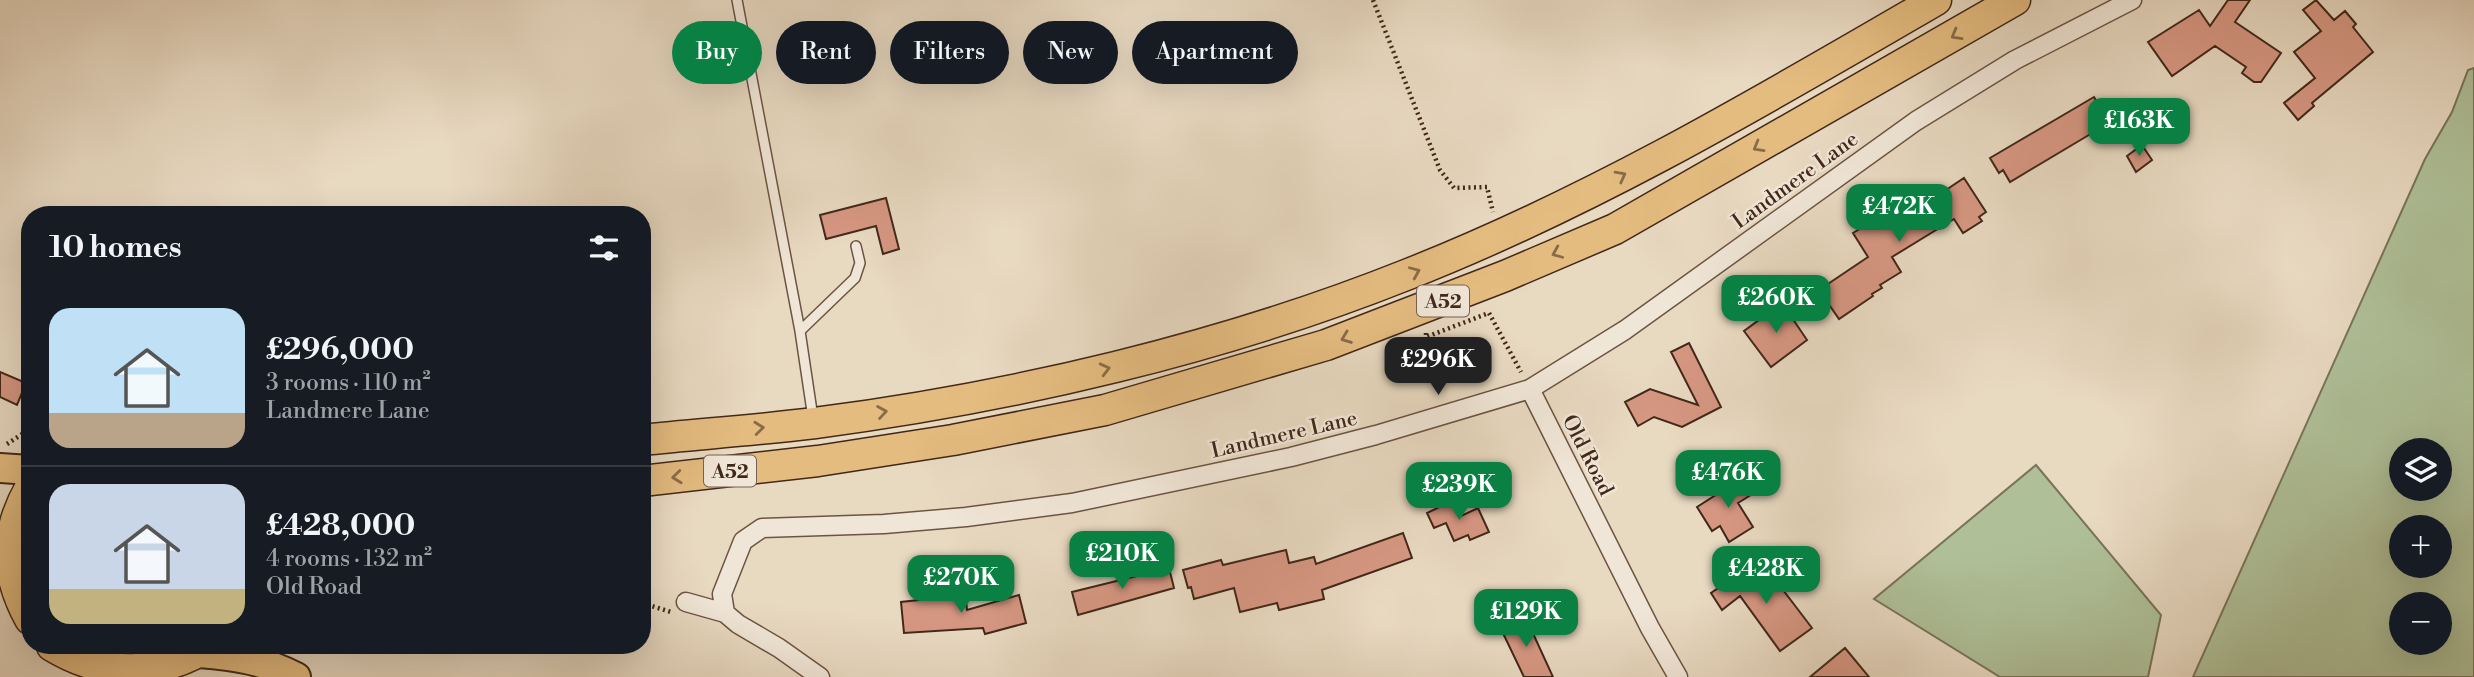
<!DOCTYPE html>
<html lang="en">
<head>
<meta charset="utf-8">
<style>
  :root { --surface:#171b24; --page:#20242c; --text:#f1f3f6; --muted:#9ea1a6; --line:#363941; --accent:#0b8043 }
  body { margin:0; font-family:"Libre Bodoni",serif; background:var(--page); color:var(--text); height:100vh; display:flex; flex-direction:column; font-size:26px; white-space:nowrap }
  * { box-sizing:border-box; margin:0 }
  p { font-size:23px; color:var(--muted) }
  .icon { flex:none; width:38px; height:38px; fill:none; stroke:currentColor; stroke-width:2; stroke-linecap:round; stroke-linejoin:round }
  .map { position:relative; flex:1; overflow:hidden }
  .panel { position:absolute; left:21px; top:206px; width:630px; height:448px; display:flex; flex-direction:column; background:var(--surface); border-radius:28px; box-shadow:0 7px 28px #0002 }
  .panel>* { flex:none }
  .hud { position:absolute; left:672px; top:21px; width:665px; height:63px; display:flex; gap:14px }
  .buttons { position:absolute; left:2389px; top:438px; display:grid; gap:14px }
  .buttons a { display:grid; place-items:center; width:63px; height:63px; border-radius:50%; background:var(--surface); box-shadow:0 7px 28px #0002; font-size:35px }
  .price { position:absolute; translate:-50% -60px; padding:0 16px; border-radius:14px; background:var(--accent); color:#fff; font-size:23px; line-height:46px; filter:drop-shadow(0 2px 4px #0008) }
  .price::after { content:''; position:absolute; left:50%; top:42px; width:21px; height:16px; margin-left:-10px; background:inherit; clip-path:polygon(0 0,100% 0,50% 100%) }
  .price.on { background:#222; color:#fff }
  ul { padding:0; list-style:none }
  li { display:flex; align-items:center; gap:21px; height:175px; padding:0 28px }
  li+li { border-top:2px solid var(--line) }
  li span { display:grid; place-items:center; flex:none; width:196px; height:140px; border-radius:21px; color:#555 }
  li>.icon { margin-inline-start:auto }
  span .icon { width:84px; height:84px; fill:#fffc; stroke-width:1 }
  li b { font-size:30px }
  h2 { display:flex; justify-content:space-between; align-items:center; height:84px; padding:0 28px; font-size:30px }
  .chip { padding:0 24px; border-radius:32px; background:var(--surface); box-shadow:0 7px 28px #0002; font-size:24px; line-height:63px }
  .chip.on { background:var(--accent); color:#fff }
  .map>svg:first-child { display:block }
  .green { fill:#afc098; stroke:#787458; stroke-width:2; fill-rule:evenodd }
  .building { fill:#d69782; stroke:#422819; stroke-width:2 }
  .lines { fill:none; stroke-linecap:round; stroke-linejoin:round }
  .service-casing { stroke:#6c5443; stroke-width:12 }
  .minor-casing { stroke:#6c5443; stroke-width:21 }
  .primary-casing { stroke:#422819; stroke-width:32 }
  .trunk-casing { stroke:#422819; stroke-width:33 }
  .path { stroke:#422819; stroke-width:4.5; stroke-dasharray:2 3.5; stroke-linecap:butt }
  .service { stroke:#f0e6d7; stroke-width:9 }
  .minor { stroke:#f0e6d7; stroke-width:18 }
  .primary { stroke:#e4bc80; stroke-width:28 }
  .trunk { stroke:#e4bc80; stroke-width:30 }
  .oneway { stroke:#8b6b47 }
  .labels { text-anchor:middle; stroke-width:5; stroke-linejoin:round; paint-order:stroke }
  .shield { fill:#f0e6d7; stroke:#766152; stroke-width:2 }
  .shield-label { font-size:19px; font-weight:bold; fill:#422819 }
  .street-label { font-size:21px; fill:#422819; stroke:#f0e6d7 }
</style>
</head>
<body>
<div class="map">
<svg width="2474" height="677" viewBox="0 0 2474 677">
  <rect width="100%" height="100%" fill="#e8d9c1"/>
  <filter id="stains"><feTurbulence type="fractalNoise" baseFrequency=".00286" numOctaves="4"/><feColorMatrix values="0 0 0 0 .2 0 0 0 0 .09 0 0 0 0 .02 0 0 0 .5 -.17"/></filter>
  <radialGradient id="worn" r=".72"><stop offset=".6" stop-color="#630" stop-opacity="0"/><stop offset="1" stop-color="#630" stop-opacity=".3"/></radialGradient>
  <path class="green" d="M2474,68V677H2193L2425,159L2452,112L2468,70ZM2401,450H2440V488H2401ZM2401,527H2440V565H2401ZM2401,604H2440V642H2401Z
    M2036,465L2161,615L2148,677H2000L1874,599Z
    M87,646H171C145,658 114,658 87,646Z"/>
  <path class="building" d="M2228,0H2250L2235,22L2281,53L2261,82H2254L2242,73L2246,67L2215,46L2172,76L2148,42L2199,10L2210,26Z
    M2316,0L2334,20L2345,11L2356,24L2353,27L2373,52L2312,103L2314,106L2298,120L2284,103L2315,78L2294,52L2321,31L2303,10Z
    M2094,97L2109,123L2010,182L2003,170L1999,173L1990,158Z
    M2142,145L2152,160L2136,172L2127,156Z
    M1964,178L1986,212L1979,217L1982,221L1963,233L1954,219L1892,257L1901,272L1880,285L1882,288L1872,294L1873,296L1839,319L1819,290L1868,257L1853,233L1871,222L1914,221L1907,210L1940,188L1943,192Z
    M886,198L899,249L883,254L876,226L826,239L820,215Z
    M1782,303L1807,340L1771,367L1744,331Z
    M1689,343L1721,407L1682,427L1654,417L1638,426L1625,402L1650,389L1698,405L1671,352Z
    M0,372L26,383L17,405L0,397Z
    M1744,477L1754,493L1738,503L1753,527L1729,542L1720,526L1712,531L1697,507Z
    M1452,501L1459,517L1478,508L1489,532L1470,540L1468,535L1454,541L1446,523L1434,528L1427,513Z
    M1403,533L1412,558L1322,590L1324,599L1279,610L1277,603L1240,612L1234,588L1194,599L1191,587L1188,588L1183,570L1221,560L1223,565L1286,550L1289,563L1314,557L1316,564Z
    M1764,565L1812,628L1780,651L1740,596L1722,610L1711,593L1740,573L1744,579Z
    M1169,568L1174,588L1078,615L1072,592Z
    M1019,595L1026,623L985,634L983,628L904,633L901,602L956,596V601L966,600L967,610Z
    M1522,616L1531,629L1553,677H1524L1500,627Z
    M1845,648L1869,677H1810Z"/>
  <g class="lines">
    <defs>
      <path id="service" d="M737,0L800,331
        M813,418L800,331L855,278L860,263L856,246"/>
      <path id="minor" d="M1530,389L1650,628L1678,677
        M686,602L725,613L722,594L743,541L762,528L884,524L966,517L1072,503L1291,457L1376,435L1530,389L1625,330L1916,121L2015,60L2132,0
        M725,613L738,624L779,648L820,677"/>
      <path id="primary" d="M0,468L30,470
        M199,653C236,656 263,660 296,677"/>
      <path id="trunk" d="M642,440C700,434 758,430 815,423C1014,397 1220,349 1406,275C1592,202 1764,100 1936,0
        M642,481L818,461L953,440L1105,410L1326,345L1505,276L1615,229L2015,0
        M30,488C4,534 5,574 30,619
        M52,646C103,677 159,677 208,646"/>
    </defs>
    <use href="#service" class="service-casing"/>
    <use href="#minor" class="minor-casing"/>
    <use href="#primary" class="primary-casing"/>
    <use href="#trunk" class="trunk-casing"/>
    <path class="path" d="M1373,0L1440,170L1454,188L1487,187L1493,212
      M1426,333V337L1489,313L1521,372
      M7,444L30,429
      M642,603L671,612"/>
    <use href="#service" class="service"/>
    <use href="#minor" class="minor"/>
    <use href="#primary" class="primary"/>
    <use href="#trunk" class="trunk"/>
  </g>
  <defs><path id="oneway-chevron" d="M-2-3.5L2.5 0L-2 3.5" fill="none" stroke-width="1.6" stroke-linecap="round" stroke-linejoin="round" transform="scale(1.75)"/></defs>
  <g class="oneway">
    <use href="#oneway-chevron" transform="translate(1956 35) rotate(150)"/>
    <use href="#oneway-chevron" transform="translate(1758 147) rotate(150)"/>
    <use href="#oneway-chevron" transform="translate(1621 176) rotate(-28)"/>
    <use href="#oneway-chevron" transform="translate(1557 253) rotate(157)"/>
    <use href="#oneway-chevron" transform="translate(1415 272) rotate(-23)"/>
    <use href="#oneway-chevron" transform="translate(1346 338) rotate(159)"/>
    <use href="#oneway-chevron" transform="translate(1105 369) rotate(-14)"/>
    <use href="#oneway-chevron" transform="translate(882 412) rotate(-9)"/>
    <use href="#oneway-chevron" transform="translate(759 428) rotate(-6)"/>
    <use href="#oneway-chevron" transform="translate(677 477) rotate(174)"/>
  </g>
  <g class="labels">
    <g class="shield">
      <rect x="1417" y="285.5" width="52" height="31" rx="5"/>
      <rect x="704" y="455.5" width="52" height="31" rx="5"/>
    </g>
    <g class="shield-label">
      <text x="1443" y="308">A52</text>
      <text x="730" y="478">A52</text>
    </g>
    <g class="street-label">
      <text transform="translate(1795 180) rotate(-36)" y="7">Landmere Lane</text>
      <text transform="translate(1284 434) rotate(-13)" y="7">Landmere Lane</text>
      <text transform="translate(1588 455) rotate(63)" y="7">Old Road</text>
    </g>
  </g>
  <rect width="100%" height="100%" filter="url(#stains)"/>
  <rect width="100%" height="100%" fill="url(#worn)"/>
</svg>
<div class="buttons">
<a><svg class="icon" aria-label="layers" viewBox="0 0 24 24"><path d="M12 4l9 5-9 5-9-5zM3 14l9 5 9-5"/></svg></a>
<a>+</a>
<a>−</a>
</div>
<b class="price" style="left:2139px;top:158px">£163K</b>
<b class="price" style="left:1899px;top:244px">£472K</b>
<b class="price" style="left:1776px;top:335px">£260K</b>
<b class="price on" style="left:1438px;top:397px">£296K</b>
<b class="price" style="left:1728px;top:510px">£476K</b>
<b class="price" style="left:1459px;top:522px">£239K</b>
<b class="price" style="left:1122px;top:591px">£210K</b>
<b class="price" style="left:1766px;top:606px">£428K</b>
<b class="price" style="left:961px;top:615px">£270K</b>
<b class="price" style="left:1526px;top:649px">£129K</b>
<div class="hud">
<a class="chip on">Buy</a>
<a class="chip">Rent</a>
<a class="chip">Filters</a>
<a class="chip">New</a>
<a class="chip">Apartment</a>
</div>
<section class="panel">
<h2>10 homes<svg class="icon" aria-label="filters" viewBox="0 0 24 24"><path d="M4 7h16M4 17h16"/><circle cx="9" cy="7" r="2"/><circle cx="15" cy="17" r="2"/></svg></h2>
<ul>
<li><span style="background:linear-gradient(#bfe0f5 75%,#b9a48a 0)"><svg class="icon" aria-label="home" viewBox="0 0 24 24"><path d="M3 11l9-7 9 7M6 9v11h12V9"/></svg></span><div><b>£296,000</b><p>3 rooms · 110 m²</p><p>Landmere Lane</p></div></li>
<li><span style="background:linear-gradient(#c9d6e8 75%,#c2b280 0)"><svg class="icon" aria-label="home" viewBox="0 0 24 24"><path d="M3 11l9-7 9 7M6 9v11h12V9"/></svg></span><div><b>£428,000</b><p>4 rooms · 132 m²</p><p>Old Road</p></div></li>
</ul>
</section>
</div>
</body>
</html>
